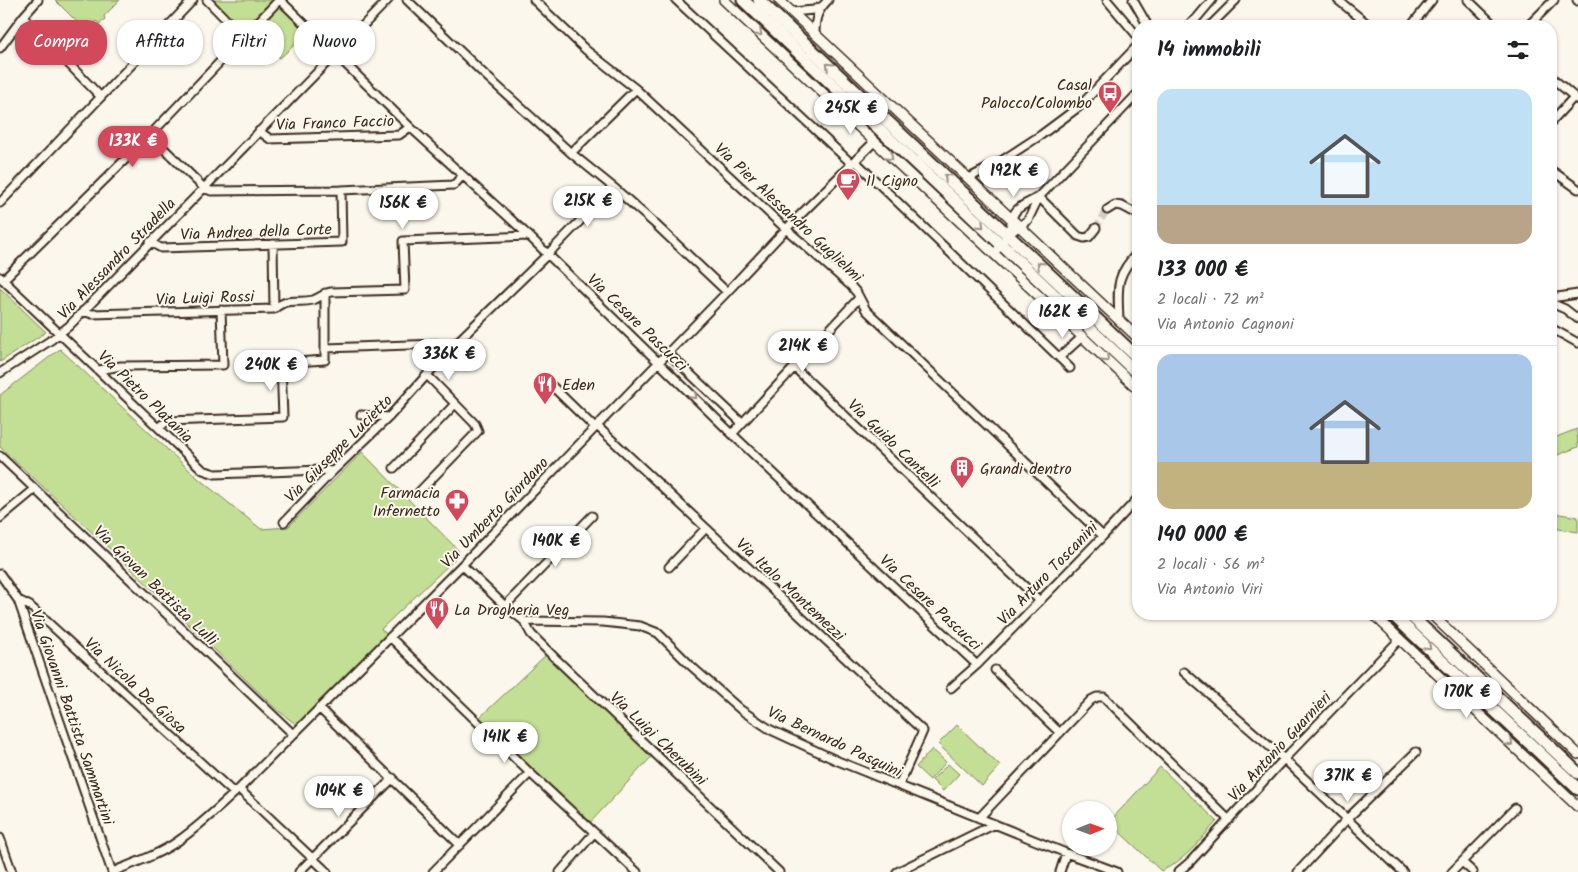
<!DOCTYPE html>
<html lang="it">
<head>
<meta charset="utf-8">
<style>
  :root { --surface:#fff; --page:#f2f2f2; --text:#202124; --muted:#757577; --line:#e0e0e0; --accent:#d1495b }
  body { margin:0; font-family:Kalam,sans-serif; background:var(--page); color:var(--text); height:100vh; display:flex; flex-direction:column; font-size:19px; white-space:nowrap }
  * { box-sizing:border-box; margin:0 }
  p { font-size:16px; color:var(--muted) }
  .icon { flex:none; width:28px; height:28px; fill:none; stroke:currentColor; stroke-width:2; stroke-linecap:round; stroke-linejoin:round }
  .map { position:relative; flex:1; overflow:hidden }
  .details { position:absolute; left:1132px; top:20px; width:425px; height:600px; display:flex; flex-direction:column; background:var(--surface); border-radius:20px; box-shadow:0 1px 4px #0004 }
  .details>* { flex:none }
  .top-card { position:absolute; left:15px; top:20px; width:475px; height:45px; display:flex; gap:10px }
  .needle { width:32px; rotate:89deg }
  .controls { position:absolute; left:1062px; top:801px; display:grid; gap:10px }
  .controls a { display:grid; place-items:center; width:55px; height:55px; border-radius:50%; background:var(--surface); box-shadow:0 1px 4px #0004; font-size:25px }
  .price { position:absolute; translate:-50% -42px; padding:0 11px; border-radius:18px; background:#fff; color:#222; font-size:16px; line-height:32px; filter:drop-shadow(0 1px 2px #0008) }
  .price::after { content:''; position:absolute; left:50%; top:30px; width:15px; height:11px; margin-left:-8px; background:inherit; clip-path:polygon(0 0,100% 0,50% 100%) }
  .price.current { background:var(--accent); color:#fff }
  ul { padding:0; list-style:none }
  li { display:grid; align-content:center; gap:10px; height:265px; padding:0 25px }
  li+li { border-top:1px solid var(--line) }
  li span { display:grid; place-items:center; height:155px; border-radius:15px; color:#555 }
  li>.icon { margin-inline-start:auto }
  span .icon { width:90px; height:90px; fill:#fffc; stroke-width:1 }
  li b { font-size:21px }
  h2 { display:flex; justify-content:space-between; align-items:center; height:60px; padding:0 25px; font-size:21px }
  .pill { padding:0 18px; border-radius:20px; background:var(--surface); box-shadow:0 1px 4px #0004; font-size:18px; line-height:45px }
  .pill.current { background:var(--accent); color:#fff }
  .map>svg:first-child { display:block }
  .green { fill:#c3de95; stroke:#7f845a }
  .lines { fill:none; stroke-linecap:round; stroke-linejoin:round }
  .minor-tunnel { stroke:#d5cec3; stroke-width:7; stroke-dasharray:7 3.5; stroke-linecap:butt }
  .minor-casing { stroke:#3b2a1e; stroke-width:11 }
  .tertiary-casing { stroke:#3b2a1e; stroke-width:12 }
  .primary-casing { stroke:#3b2a1e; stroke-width:15 }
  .minor { stroke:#fbf7ec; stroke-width:7 }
  .tertiary { stroke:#fbf7ec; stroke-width:9 }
  .primary { stroke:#fbf7ec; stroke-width:11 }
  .oneway { stroke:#9b9085 }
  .labels { text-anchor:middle; stroke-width:4; stroke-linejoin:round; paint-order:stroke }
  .poi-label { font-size:16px; fill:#3b2a1e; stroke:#fbf7ec; text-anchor:start }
  .street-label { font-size:16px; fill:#3b2a1e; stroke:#fbf7ec }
</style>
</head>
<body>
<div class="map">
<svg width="1578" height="872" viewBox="0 0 1578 872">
  <rect width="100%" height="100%" fill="#fbf7ec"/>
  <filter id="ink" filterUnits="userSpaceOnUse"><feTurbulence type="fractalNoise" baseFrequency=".02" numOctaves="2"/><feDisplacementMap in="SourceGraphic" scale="10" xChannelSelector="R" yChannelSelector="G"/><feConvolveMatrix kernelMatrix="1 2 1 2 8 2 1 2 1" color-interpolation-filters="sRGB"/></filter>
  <g filter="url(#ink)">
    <path class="green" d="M55,0H120L104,16L105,19L99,24L96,21L86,31Z
      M206,0H280L311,30L280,58L251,30L243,37Z
      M0,288L46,332L0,362Z
      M60,349L199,479L261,529L288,527L362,452L459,551L453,554L454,560L381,629L390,637L299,727L275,708L124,562L0,447V395Z
      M1577,429L1578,447L1555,456L1551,446V439Z
      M1554,513L1578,517V532L1552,528Z
      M549,652L655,753L587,826L476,721Z
      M957,725L1000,766L982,786L938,744Z
      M932,749L946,762L930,780L916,767Z
      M948,764L959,774L943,791L932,780Z
      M1160,767L1217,821C1200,840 1185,861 1161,871L1109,822Z"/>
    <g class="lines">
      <path class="minor-tunnel" d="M1096,228L1107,210"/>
      <defs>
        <path id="minor" d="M207,0L243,37
          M280,0L410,127L529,236L732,434L977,665
          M407,0L484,74L571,153L613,187L653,222L727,292
          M534,0L586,50L636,89L786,229L850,285L857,293L866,310L1103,536
          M676,0L852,164
          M1107,0L1139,38
          M1133,0L1148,26
          M1338,0L1370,26
          M1468,0L1495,26
          M1577,0L1578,1
          M792,12L814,10L820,7
          M23,17L101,97
          M1187,26L1196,19L1212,0
          M1210,26L1236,0
          M1411,26L1432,0
          M1528,26L1554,0
          M815,34C815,19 817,11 828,0
          M0,48L23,17L38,0
          M1551,77L1578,100
          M1551,122L1574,97
          M259,131L270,139L399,135L410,127
          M150,135L204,188L211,191L341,190L454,185L462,176
          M571,153L636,89
          M855,161L1070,368
          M1551,170L1578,189
          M969,178L998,163L1041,135L1080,106L1139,44
          M1139,192V201
          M1039,197L1078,236L1084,238L1089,237L1096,228
          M0,203L193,0
          M1107,210L1115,205L1122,206L1139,215
          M1008,235C1014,207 1014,210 1039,197
          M150,242L161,248L342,242L341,190
          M273,244L274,309
          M994,254L1008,235L1028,220L1039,197L1139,92
          M0,277L203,470L215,474L322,470L333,471
          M3,280L153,132L279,0
          M1551,298L1578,294
          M1551,303L1565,309L1578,319
          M83,311L92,314L274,309C290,296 296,304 313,300C320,298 324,293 331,292L405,290L403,241L529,236
          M1119,321C1118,287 1114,277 1139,251
          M1551,328L1578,343
          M326,348L437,344L451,348L548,254L613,187
          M668,353L742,423
          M1060,357L1082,337
          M794,367L1040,601
          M99,370L121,366L223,365L221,310
          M0,373L51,340L69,326L388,0
          M552,386L595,428
          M361,415L389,417
          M597,426L923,731L899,785
          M159,428L167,421L283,417L281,363L325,360V293
          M732,434L859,298
          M0,456L293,734
          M394,468L455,404
          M419,492L478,431L475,424L427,375
          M0,518L35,489
          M284,522L333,471L389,417L451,348
          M462,565L505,606L524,621L603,622L640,626L658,633L690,665L741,710L771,730L838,761L1066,853L1117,872
          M669,567L706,528
          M0,574L18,600L112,872
          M18,600L30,606L234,793
          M505,606L592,516
          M524,621L531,634L555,658L779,872
          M390,637L530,773L637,872
          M995,670L1060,733
          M1184,672L1284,759L1403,872
          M951,688L977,665L1103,536L1139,497
          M319,708L460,845
          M239,789L327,872
          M979,818L1091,700L1097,697H1104L1229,820
          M0,838L12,872
          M1462,862L1473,872
          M112,872C134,863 158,855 178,841C200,826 219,807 239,789L462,565L727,292L786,229L874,142
          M299,872L393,778
          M433,872L530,773
          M560,872L594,833
          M897,872L995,824
          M1060,872L1066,853
          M1178,872L1190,862L1284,759L1400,639
          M1298,872L1347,819L1416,752
          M1452,872L1515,808"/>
        <path id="tertiary" d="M724,0L1139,390
          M779,0L1139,339
          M1373,614L1578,807
          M1431,614L1578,754"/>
        <path id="primary" d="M743,0L1139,375
          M759,0L1139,359
          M1392,614L1578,789
          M1409,614L1578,773"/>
      </defs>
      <use href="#minor" class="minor-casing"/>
      <use href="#tertiary" class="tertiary-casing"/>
      <use href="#primary" class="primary-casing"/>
      <use href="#minor" class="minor"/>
      <use href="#tertiary" class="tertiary"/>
      <use href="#primary" class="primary"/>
    </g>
    <defs><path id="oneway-chevron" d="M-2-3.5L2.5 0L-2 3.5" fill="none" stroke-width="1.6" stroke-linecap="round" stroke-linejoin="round" transform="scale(1.25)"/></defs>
    <g class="oneway">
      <use href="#oneway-chevron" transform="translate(759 33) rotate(43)"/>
      <use href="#oneway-chevron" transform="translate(829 66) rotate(-137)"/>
      <use href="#oneway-chevron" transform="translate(890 157) rotate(43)"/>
      <use href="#oneway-chevron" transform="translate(947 177) rotate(-137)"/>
      <use href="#oneway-chevron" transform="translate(981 225) rotate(44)"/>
      <use href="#oneway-chevron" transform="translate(1040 265) rotate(-136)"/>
      <use href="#oneway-chevron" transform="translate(1106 359) rotate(43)"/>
      <use href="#oneway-chevron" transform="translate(694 396) rotate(45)"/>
      <use href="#oneway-chevron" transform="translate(1428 647) rotate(43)"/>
      <use href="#oneway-chevron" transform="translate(1510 743) rotate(43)"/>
    </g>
  </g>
  <defs>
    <symbol id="bus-pin" viewBox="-11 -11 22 30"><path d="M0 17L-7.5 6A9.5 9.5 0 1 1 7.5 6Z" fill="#d1495b" stroke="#fbf7ec"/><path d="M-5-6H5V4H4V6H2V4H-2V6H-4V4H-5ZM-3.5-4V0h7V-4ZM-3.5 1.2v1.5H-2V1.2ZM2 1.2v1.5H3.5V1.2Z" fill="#fff"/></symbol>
    <symbol id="cafe-pin" viewBox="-11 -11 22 30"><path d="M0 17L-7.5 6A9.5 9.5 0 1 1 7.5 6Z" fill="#d1495b" stroke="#fbf7ec"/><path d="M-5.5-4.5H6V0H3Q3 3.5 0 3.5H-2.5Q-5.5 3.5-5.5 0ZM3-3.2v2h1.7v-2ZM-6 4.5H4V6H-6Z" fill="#fff"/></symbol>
    <symbol id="restaurant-pin" viewBox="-11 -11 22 30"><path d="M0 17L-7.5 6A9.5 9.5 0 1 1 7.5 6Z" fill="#d1495b" stroke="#fbf7ec"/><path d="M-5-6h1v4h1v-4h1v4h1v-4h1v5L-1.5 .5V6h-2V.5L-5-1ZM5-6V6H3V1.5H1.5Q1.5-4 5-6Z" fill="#fff"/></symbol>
    <symbol id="building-pin" viewBox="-11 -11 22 30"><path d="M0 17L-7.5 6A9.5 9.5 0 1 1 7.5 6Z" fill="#d1495b" stroke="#fbf7ec"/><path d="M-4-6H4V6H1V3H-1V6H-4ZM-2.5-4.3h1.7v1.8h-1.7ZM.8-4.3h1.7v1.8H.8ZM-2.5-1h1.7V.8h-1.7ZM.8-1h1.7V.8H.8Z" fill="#fff"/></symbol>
    <symbol id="pharmacy-pin" viewBox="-11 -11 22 30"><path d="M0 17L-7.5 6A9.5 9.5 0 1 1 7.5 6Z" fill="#d1495b" stroke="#fbf7ec"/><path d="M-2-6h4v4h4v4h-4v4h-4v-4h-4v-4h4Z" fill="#fff"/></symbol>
  </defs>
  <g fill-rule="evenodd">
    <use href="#bus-pin" x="1096" y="79" width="28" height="38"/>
    <use href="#cafe-pin" x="834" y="166" width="28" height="38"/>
    <use href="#restaurant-pin" x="531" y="370" width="28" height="38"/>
    <use href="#building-pin" x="948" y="454" width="28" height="38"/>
    <use href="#pharmacy-pin" x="443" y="487" width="28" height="38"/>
    <use href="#restaurant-pin" x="423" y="595" width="28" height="38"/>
  </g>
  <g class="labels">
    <g class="poi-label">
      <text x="1092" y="90" text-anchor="end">Casal<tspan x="1092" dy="18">Palocco/Colombo</tspan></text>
      <text x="866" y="186">Il Cigno</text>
      <text x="562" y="390">Eden</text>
      <text x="980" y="474">Grandi dentro</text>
      <text x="440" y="498" text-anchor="end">Farmacia<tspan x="440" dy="18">Infernetto</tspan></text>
      <text x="454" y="615">La Drogheria Veg</text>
    </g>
    <g class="street-label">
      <text transform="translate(335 122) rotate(-2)" y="6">Via Franco Faccio</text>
      <text transform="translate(789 212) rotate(43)" y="6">Via Pier Alessandro Guglielmi</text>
      <text transform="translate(256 231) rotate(-2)" y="6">Via Andrea della Corte</text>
      <text transform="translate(116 258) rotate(-46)" y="6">Via Alessandro Stradella</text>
      <text transform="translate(205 297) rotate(-2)" y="6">Via Luigi Rossi</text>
      <text transform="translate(638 322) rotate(44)" y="6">Via Cesare Pascucci</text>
      <text transform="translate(146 396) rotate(44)" y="6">Via Pietro Platania</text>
      <text transform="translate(894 443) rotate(44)" y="6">Via Guido Cantelli</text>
      <text transform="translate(338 448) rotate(-45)" y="6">Via Giuseppe Lucietto</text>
      <text transform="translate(494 512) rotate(-46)" y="6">Via Umberto Giordano</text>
      <text transform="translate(1047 573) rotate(-46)" y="6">Via Arturo Toscanini</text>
      <text transform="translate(156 585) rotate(44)" y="6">Via Giovan Battista Lulli</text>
      <text transform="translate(791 589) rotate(43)" y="6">Via Italo Montemezzi</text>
      <text transform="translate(931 602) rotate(43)" y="6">Via Cesare Pascucci</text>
      <text transform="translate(136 685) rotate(43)" y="6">Via Nicola De Giosa</text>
      <text transform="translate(73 717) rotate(71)" y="6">Via Giovanni Battista Sammartini</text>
      <text transform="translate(659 738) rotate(44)" y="6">Via Luigi Cherubini</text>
      <text transform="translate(835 741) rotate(25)" y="6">Via Bernardo Pasquini</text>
      <text transform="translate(1279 746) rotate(-47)" y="6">Via Antonio Guarnieri</text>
    </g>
  </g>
</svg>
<div class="controls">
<a><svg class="needle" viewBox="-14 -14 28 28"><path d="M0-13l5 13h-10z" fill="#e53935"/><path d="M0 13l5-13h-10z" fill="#757577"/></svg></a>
</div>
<b class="price" style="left:851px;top:135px">245K €</b>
<b class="price current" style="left:133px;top:168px">133K €</b>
<b class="price" style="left:1014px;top:198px">192K €</b>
<b class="price" style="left:588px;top:228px">215K €</b>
<b class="price" style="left:403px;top:230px">156K €</b>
<b class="price" style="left:1063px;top:339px">162K €</b>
<b class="price" style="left:803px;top:373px">214K €</b>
<b class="price" style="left:449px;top:381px">336K €</b>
<b class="price" style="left:271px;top:392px">240K €</b>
<b class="price" style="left:556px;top:568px">140K €</b>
<b class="price" style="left:1467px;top:719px">170K €</b>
<b class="price" style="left:505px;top:764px">141K €</b>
<b class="price" style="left:1348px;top:803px">371K €</b>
<b class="price" style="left:339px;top:818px">104K €</b>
<div class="top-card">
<a class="pill current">Compra</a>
<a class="pill">Affitta</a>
<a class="pill">Filtri</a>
<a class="pill">Nuovo</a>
</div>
<section class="details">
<h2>14 immobili<svg class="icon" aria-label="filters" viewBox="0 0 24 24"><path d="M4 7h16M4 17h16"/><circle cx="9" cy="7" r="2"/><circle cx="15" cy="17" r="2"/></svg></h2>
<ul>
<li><span style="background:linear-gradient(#bfe0f5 75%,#b9a48a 0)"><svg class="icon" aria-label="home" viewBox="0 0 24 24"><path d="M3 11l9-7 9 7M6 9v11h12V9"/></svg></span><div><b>133 000 €</b><p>2 locali · 72 m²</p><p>Via Antonio Cagnoni</p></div></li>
<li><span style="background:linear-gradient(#a9c7e8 70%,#c2b280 0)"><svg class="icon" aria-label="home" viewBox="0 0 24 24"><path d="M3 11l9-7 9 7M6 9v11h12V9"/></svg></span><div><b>140 000 €</b><p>2 locali · 56 m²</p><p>Via Antonio Viri</p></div></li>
</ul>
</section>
</div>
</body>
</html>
